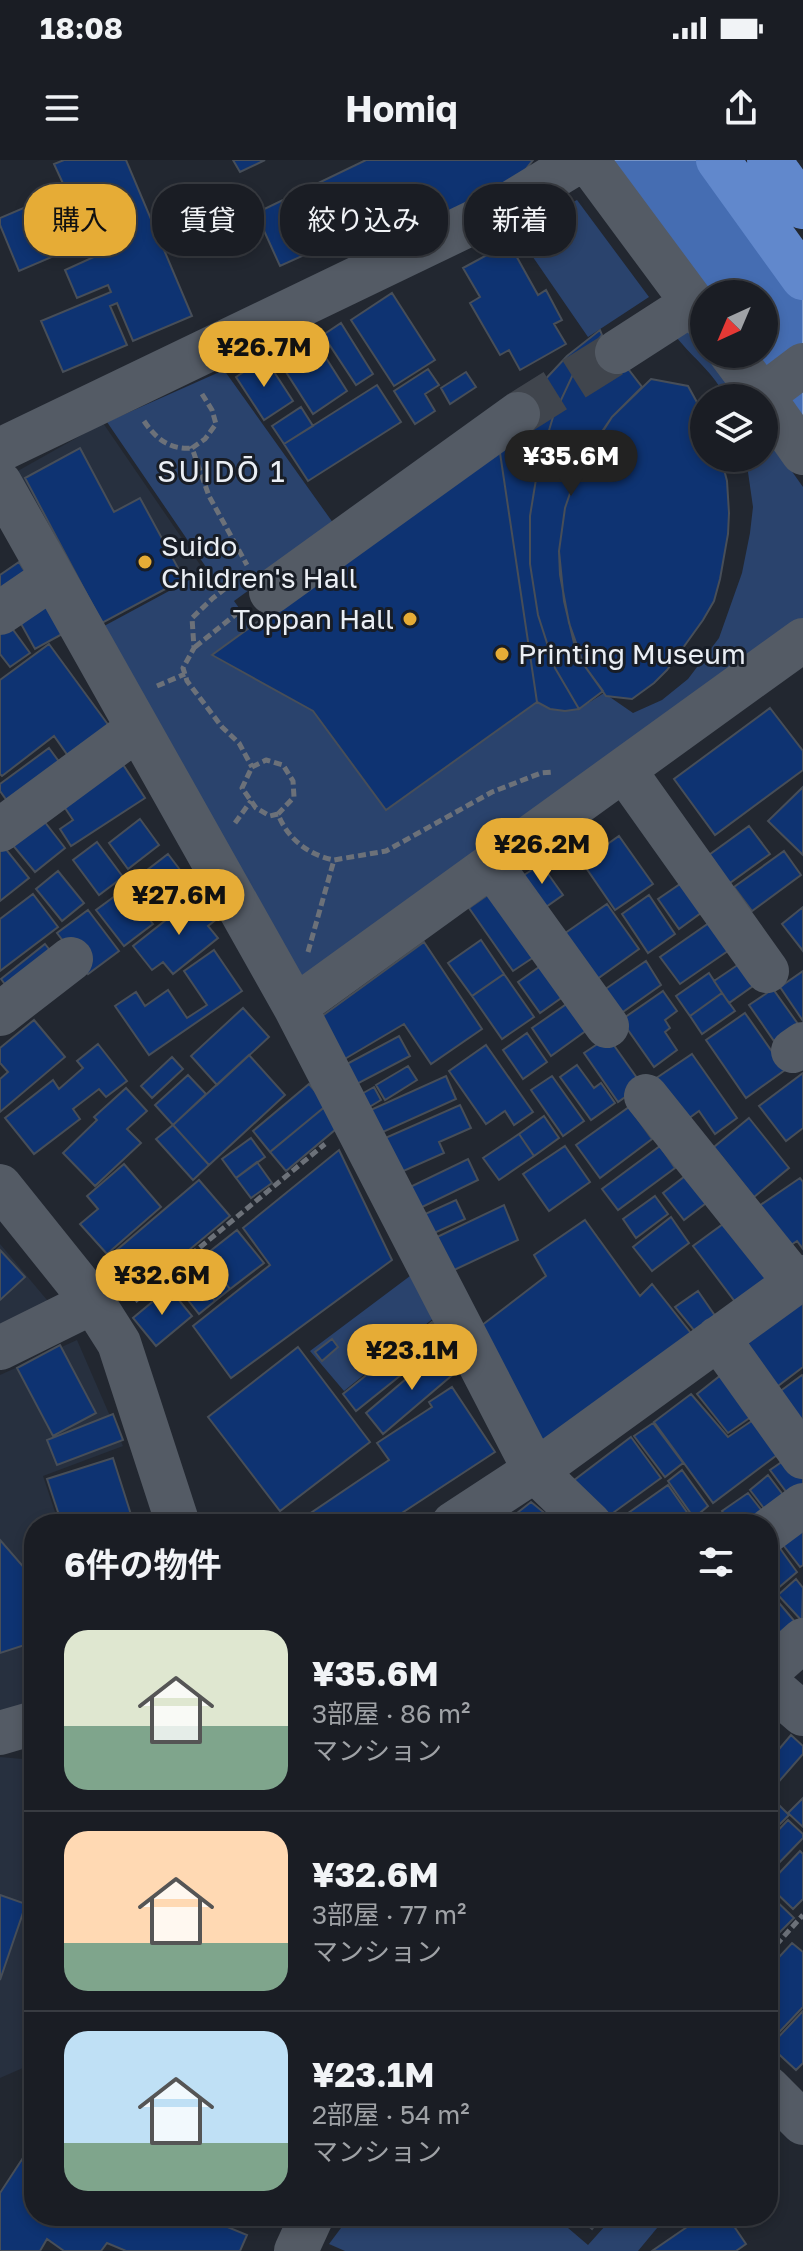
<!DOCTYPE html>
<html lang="ja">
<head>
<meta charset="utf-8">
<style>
  :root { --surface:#1a1d24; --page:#272a31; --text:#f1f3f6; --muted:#9fa2a6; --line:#383b41; --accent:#e6ac36 }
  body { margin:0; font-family:"Golos Text","Noto Sans JP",sans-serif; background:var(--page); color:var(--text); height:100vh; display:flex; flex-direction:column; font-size:30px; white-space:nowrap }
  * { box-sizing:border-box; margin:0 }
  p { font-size:26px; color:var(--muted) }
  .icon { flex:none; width:44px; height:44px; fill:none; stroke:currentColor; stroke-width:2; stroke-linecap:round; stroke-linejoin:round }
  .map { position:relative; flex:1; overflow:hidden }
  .side { position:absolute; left:24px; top:1354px; width:754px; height:712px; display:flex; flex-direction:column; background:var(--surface); border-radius:32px; box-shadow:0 4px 12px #0003,0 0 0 2px var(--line) }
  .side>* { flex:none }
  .guide { position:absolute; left:24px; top:24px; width:756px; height:72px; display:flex; gap:16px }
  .needle { width:52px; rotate:224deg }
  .buttons { position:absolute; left:690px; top:120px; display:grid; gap:16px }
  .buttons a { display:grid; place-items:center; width:88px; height:88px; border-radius:50%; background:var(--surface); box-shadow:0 4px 12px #0003,0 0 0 2px var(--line); font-size:40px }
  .price { position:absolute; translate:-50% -68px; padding:0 18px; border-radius:28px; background:var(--accent); color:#111; font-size:26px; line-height:52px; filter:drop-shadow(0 2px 4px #0008) }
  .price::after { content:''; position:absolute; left:50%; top:48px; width:24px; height:18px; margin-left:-12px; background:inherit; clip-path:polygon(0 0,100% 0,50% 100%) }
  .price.current { background:#222; color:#fff }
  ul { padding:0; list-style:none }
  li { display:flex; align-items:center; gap:24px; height:200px; padding:0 40px }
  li+li { border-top:2px solid var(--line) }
  li span { display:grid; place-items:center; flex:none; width:224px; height:160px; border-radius:24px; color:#555 }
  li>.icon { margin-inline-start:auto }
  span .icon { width:96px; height:96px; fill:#fffc; stroke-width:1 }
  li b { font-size:34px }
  h2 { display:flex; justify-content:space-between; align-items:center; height:96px; padding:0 40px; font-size:34px }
  .pill { padding:0 28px; border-radius:32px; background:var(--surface); box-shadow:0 4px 12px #0003,0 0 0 2px var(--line); font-size:28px; line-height:72px }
  .pill.current { background:var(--accent); color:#111 }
  .status { display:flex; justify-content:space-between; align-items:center; height:56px; padding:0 40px; background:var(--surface); direction:ltr }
  .status svg { height:22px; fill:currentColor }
  header { display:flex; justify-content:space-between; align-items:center; height:104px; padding:0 40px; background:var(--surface); font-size:36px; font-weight:700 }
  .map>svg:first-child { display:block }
  .built { fill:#27303f }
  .green { fill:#2a436d }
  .water { fill:#456db2; stroke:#7694c6; stroke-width:2 }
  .building { fill:#0e3372; stroke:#474e58; stroke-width:2 }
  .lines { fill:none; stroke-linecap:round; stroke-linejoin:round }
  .minor-tunnel { stroke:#40454d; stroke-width:44; stroke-dasharray:44 22; stroke-linecap:butt }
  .path { stroke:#6c7179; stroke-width:5; stroke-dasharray:8 4; stroke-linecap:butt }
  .minor { stroke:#545b65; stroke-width:44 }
  .highway { stroke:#6188cc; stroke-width:44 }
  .poi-dot { fill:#e6ac36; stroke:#181d26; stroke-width:3 }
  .labels { text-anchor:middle; stroke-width:6; stroke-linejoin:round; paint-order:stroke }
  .poi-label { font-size:28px; fill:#eaeef4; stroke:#181d26; text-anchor:start }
  .neighbourhood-label { font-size:30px; letter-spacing:2px; fill:#eaeef4; stroke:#181d26 }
</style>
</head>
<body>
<div class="status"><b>18:08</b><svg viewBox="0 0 49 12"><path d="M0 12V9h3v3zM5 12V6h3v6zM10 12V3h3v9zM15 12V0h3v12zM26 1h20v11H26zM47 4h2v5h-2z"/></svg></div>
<header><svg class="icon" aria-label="menu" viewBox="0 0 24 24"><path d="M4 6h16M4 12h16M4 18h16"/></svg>Homiq<svg class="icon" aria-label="share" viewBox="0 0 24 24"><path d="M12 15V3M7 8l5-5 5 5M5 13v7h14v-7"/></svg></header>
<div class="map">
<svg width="803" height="2091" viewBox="0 0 803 2091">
  <rect width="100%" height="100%" fill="#222730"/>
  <path class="built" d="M103,263L203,409L99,465L16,312Z
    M0,1084L52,1146L0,1170Z
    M77,1180L123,1286L43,1316L59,1364H34V1550L0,1561V1215Z
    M0,1597L34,1600V1892L28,1894L32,1904L0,1918Z"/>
  <path class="green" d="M577,40L649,137L588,177L515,71Z
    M691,169L704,187V194H709L740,238H726C714,213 694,199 677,178Z
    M224,210L336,367L234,441L252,466L211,495L313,551L386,650L537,542C573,553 573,553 604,533L633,553L662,540L688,519L719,478L742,413L750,373L753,347L746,298H764V272L803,327V464L297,836L93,472L208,410L107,262Z
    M414,1113L435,1157L344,1231L310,1191Z
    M350,2056H554L588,2085L614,2056H667L638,2091H345L329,2084Z"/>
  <path class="water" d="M610,0H723L803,111V264L751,194H764V134H708Z"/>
  <path class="building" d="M64,0H126L192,156L133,181L117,143L110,146L127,185L63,212L41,161L111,132L108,125L77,138L65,110L96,96L89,81L19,111L0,65V58L66,30L54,4Z
    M233,0H265L240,12Z
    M366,0H533L515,23L439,59L428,39L280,106L256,53Z
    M509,83L538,135L546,130L562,160L554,164L566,184L520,210L509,190L500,195L470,143L480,137L463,108Z
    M392,133L435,200L394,226L351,160Z
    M341,163L373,214L356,225L323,175Z
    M600,170L602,175L575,210L553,257L538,307L530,356V404L538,455L555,508L579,549L565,551L550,549L537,542L499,286L518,254L540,225L567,196Z
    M602,175L642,227L612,257L588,292L578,310L565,348L559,391L564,441L574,483L584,505L603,531L579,549L555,508L538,455L530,404V356L538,307L553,257L575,210Z
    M312,176L347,231L313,254L277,198Z
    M265,198L293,241L264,260L236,217Z
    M428,209L439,225L425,234L435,251L415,264L394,231Z
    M466,212L476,227L450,244L441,228Z
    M651,219L688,226L704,255V298H721L727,321L729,353L728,374L720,419L714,441L703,460L667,510L654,523L632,539L606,536L584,505L569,463L560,415L559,391L565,348L578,310L612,257Z
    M377,225L401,262L308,321L284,284Z
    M301,247L313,266L284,284L272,266Z
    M499,286L537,542L386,650L313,551L212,495Z
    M80,288L114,352L140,338L184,419L102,463L25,318Z
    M19,402L32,423L0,439V415Z
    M43,437L64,473L35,489L15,453Z
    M6,460L30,493L10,507L0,494V464Z
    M49,484L112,570L71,600L54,576L2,616L0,614V520Z
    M770,548L803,591V610L715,675L674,619Z
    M49,588L63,607L10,645L0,631V624Z
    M120,600L145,638L71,686L60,669L73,660L59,639Z
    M803,627V695L768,661Z
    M37,652L65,688L35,712L6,677Z
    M140,659L159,685L128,709L109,683Z
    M749,666L770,694L723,728L702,700Z
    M619,676L653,724L615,750L582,702Z
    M0,682L29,718L0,741Z
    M97,682L123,717L99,735L73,700Z
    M784,691L801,715L752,751L734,727Z
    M168,694L196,731L166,754L138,717Z
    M541,704L563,735L543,749L521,717Z
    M58,711L84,743L62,761L36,729Z
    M689,718L709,747L679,769L658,739Z
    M502,725L546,789L513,811L469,748Z
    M126,728L153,764L124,786L96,750Z
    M33,734L58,767L0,811V759Z
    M199,734L218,758L208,766L218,778L173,814L163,802L152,810L133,786Z
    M649,735L675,774L648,793L622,754Z
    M607,744L639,789L593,822L561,776Z
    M803,747V791L782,764Z
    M88,750L119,791L88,814L57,773Z
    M719,756L738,784L680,824L660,797Z
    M481,780L504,814L472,836L448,803Z
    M424,782L482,869L431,904L404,864L343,900L318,859Z
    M45,784L57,799L13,835L1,819Z
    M214,790L242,831L149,895L115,846L136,832L145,846L168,830L187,858L207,845L184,811Z
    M745,800L760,821L729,843L714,821Z
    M646,801L661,825L620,854L604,830Z
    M542,805L564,836L540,853L518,822Z
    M803,811V861L780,827Z
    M709,813L722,833L690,856L676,836Z
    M504,814L534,857L502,879L472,836Z
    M773,829L798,864L774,881L749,845Z
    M663,831L677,851L665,860L670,868L665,872L677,890L654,907L621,860Z
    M722,833L735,851L702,874L690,856Z
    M568,843L587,870L551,896L532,868Z
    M243,848L269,877L217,925L191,896Z
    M745,853L785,910L746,938L706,880Z
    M34,860L65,897L0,952V919L8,912L0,903V888Z
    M527,873L547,902L523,919L503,890Z
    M399,876L410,896L355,925L345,905Z
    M608,877L642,925L618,942L584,893Z
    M98,884L127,921L106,937L99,929L73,949L80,959L34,994L5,958L53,920L59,929L83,908L77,901Z
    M486,885L533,952L514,965L505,951L486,964L449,911Z
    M692,894L737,958L715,974L699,951L681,964L652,921Z
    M249,895L285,935L209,1005L173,965Z
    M172,897L183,909L152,938L141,926Z
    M577,905L594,928L601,923L615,943L591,960L560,917Z
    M408,906L417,920L385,940L376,925Z
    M803,913V968L786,981L759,946Z
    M188,915L206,934L173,965L155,945Z
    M446,916L456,939L374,976L364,953Z
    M552,916L584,961L563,976L531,930Z
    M309,924L327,945L270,992L253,971Z
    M374,927L381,940L366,949L358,936Z
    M126,928L147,951L127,969L141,983L95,1026L63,993L97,960L94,957Z
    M327,945L342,964L286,1011L270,992Z
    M460,945L471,968L439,982L444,993L399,1013L383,979Z
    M629,947L652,979L600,1018L576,985Z
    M544,956L559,978L534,996L519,974Z
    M749,958L789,1008L754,1037L714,987Z
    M173,965L209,1005L193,1020L156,979Z
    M519,974L534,996L499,1020L483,998Z
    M251,978L265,997L236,1018L222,999Z
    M565,986L590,1022L549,1051L523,1014Z
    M660,986L675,1008L618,1050L602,1029Z
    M339,990L392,1100L231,1218L193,1166L270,1105L243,1068Z
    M468,999L478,1020L416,1050L406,1029Z
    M257,1002L272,1023L251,1038L236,1018Z
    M124,1004L161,1047L107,1094L80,1064L98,1049L87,1036Z
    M693,1010L714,1037L684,1060L663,1033Z
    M800,1018L803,1022V1089L797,1081L788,1087L759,1046Z
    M199,1020L230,1056L141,1130L112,1094Z
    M655,1036L668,1054L636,1078L623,1059Z
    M456,1040L465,1059L432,1074L423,1055Z
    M504,1045L518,1080L452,1111L437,1077Z
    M734,1056L780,1118L739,1147L693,1086Z
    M671,1057L689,1083L652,1111L633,1087Z
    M585,1060L640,1136L652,1124L694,1177L538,1286L477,1169L546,1116L534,1095Z
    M237,1070L264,1103L230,1129L204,1096Z
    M0,1090L25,1117L0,1140Z
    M204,1096L230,1129L215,1141L189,1108Z
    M189,1108L215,1141L199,1154L173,1121Z
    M169,1128L192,1156L156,1186L133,1158Z
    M698,1131L718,1160L697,1174L675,1147Z
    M803,1139V1207L774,1229L741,1185Z
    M432,1162L446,1179L356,1251L343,1234Z
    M332,1179L338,1187L322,1201L315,1192Z
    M60,1185L96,1253L53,1276L17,1208Z
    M298,1187L370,1282L280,1351L208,1257Z
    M440,1190L457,1211L383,1274L366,1253Z
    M726,1211L758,1252L728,1273L697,1234Z
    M802,1215L803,1216V1262L771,1238Z
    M452,1227L495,1292L385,1364H297L296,1363L389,1300L377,1283L432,1247L429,1242Z
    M691,1234L728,1277L756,1258L781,1292L713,1343L654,1262Z
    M113,1254L123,1280L57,1305L47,1280Z
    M653,1263L683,1303L665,1317L634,1276Z
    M631,1277L661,1318L606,1358L573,1321Z
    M792,1295L803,1311V1334L793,1341L770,1310Z
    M113,1298L134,1364H62L47,1319Z
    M682,1310L708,1346L694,1358L668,1321Z
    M768,1315L790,1344L772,1359L750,1330Z
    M668,1325L691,1358L683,1364L614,1363Z
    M748,1333L770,1361L766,1364H731L722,1351Z
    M531,1342L558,1364H516L512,1357Z
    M803,1360V1405L800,1407L777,1377Z
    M0,1380L34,1419V1482L0,1493Z
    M774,1380L797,1412L777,1429L768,1419V1384Z
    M796,1419L803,1428L802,1461L778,1435Z
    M780,1444L802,1470L768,1502V1454Z
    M791,1575L803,1586V1594L768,1634V1602Z
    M772,1638L789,1655L768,1676V1642Z
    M803,1638V1667L788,1653Z
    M788,1660L803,1674V1678L777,1705L768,1696V1681Z
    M800,1691L803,1694V1739L793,1749L768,1725Z
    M768,1733L794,1758L776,1776L768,1768Z
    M0,1735L26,1744L0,1820Z
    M792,1783L803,1792V1847L768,1884V1809Z
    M803,1851V1903L796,1910L770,1886Z
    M34,1981V2056H201L247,2075L240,2091H126L107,2083L101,2091H64L47,2079L40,2091H0V2033Z
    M577,2056H602L592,2069Z
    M703,2056H727L746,2084L736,2091H652Z"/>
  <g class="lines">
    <path class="minor-tunnel" d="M518,254L617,192"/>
    <path class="path" d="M202,234L212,250L216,264L205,279L192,288L209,336L247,405
      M144,261C156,279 170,290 192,288
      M235,421L213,438L192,458L194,488L183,508L187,521L222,567L239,583L252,607
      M195,487L240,451
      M157,526L185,514
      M278,654L270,656L256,648L242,628L252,607L266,600L283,605L293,621L294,637L278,654C287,678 308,695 334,700
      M235,663L251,641
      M308,792L334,700L386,691L492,632L541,613L553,612
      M135,1141L325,984
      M768,1794L803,1755"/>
    <path class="minor" d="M587,0L704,158
      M617,192L693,143
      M731,194L764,238
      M762,236L803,205
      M764,238L803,293
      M0,290L499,50L581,0
      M0,323L295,847L535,1311L590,1364
      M271,432L518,254
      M0,453L53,417
      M624,610L767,811
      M0,670L137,569
      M492,706L607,866
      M295,847L803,480
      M0,854L71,799
      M793,891L803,884
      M646,936L796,1123
      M0,1026L93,1142L119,1183L178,1364
      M718,1178L803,1297
      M0,1188L93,1142
      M453,1364L555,1297L803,1117
      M768,1371L803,1345
      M768,1511L803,1480
      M768,1524L803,1554
      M0,1573L34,1563
      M768,1928L803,1963
      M296,2091L312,2056"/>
    <path class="highway" d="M718,0L803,118
      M769,0L803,47"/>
  </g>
  <g class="poi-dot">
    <circle cx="145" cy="402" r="8"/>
    <circle cx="410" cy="459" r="8"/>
    <circle cx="502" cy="494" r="8"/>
  </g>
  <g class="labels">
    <g class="poi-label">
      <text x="161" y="396">Suido<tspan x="161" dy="32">Children's Hall</tspan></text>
      <text x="394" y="469" text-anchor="end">Toppan Hall</text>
      <text x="518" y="504">Printing Museum</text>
    </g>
    <g class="neighbourhood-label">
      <text x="222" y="322">SUIDŌ 1</text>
    </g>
  </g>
</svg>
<div class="buttons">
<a><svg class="needle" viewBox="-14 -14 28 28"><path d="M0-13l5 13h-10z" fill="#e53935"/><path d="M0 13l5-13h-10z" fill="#9fa2a6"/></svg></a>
<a><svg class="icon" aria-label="layers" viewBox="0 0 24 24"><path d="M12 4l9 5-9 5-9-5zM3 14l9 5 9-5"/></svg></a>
</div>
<b class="price" style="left:264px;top:229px">¥26.7M</b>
<b class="price current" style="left:571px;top:338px">¥35.6M</b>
<b class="price" style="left:542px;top:726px">¥26.2M</b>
<b class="price" style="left:179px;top:777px">¥27.6M</b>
<b class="price" style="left:162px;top:1157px">¥32.6M</b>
<b class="price" style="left:412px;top:1232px">¥23.1M</b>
<div class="guide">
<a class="pill current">購入</a>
<a class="pill">賃貸</a>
<a class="pill">絞り込み</a>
<a class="pill">新着</a>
</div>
<section class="side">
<h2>6件の物件<svg class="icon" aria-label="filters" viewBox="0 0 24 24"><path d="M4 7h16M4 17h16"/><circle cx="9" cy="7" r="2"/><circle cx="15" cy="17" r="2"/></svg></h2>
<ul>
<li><span style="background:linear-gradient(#dfe7d0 60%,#7fa58c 0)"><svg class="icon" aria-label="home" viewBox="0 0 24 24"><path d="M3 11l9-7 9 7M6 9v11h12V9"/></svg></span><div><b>¥35.6M</b><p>3部屋 · 86 m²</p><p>マンション</p></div></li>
<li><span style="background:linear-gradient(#ffd9b3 70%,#7fa58c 0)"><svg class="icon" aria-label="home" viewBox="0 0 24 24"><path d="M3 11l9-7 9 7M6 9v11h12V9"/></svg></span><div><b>¥32.6M</b><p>3部屋 · 77 m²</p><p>マンション</p></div></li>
<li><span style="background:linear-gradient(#bfe0f5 70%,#7fa58c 0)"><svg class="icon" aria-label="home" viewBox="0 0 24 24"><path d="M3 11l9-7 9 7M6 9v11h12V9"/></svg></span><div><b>¥23.1M</b><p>2部屋 · 54 m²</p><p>マンション</p></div></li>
</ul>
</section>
</div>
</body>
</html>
